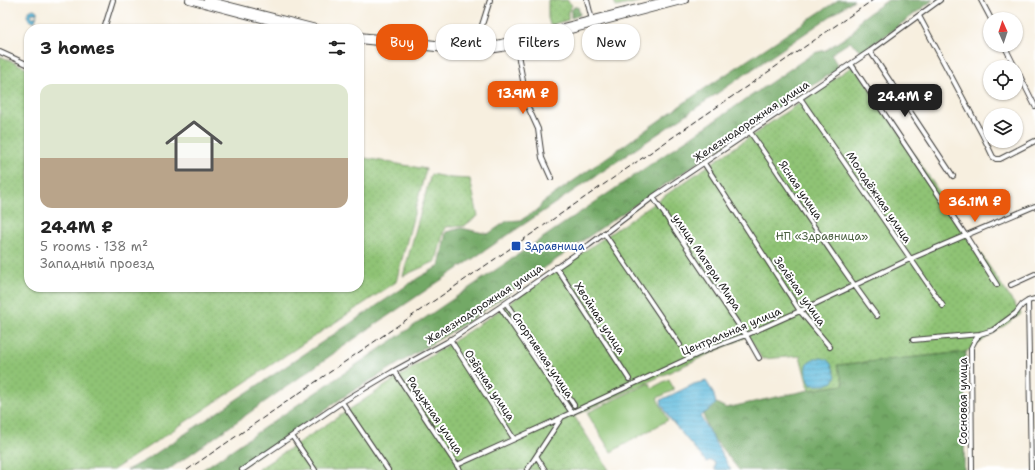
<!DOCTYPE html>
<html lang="en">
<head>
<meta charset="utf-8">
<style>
  :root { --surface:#fff; --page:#f6f6f6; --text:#222; --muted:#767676; --accent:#ea580c }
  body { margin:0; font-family:"Shantell Sans",sans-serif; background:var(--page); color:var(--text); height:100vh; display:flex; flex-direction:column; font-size:15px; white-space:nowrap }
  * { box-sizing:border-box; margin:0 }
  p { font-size:13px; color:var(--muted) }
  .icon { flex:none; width:22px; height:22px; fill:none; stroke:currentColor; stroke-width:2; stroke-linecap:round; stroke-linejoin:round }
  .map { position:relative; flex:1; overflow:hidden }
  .drawer { position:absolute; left:24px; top:24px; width:340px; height:268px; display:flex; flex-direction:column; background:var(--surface); border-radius:16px; box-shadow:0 1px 3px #0004 }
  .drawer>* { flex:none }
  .banner { position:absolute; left:376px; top:24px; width:380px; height:36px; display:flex; gap:8px }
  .needle { width:26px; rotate:357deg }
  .buttons { position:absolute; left:983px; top:12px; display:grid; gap:8px }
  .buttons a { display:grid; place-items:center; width:40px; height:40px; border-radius:50%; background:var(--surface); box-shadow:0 1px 3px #0004; font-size:20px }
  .price { position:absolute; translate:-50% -34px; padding:0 9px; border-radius:8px; background:var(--accent); color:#fff; font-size:13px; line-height:26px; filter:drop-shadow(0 1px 2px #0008) }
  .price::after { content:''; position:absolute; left:50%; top:24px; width:12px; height:9px; margin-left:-6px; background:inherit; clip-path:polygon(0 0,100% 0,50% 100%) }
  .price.selected { background:#222; color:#fff }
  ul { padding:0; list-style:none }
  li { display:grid; align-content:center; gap:8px; height:212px; padding:0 16px }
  li span { display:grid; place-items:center; height:124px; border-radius:12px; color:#555 }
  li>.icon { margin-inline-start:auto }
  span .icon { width:72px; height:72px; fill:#fffc; stroke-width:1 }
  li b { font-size:17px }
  h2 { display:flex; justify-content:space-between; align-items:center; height:48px; padding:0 16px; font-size:17px }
  .chip { padding:0 14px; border-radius:16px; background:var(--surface); box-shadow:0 1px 3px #0004; font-size:14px; line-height:36px }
  .chip.selected { background:var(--accent); color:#fff }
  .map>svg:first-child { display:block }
  .grass { fill:url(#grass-dots); stroke:#567048 }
  .forest { fill:url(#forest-crowns); stroke:#486241 }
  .park { fill:#8fc375; stroke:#567048 }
  .water { fill:url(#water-rules); stroke:#3e6c7d }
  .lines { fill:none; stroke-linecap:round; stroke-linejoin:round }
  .street-casing { stroke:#3d3c39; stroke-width:6 }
  .primary-casing { stroke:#3d3c39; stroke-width:8 }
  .street { stroke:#fff; stroke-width:4 }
  .primary { stroke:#fff; stroke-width:6 }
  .rail { stroke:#1c1c1c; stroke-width:1; stroke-dasharray:6 3; stroke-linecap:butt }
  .transit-dot { fill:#1a4fb4; stroke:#fff; stroke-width:1.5 }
  .labels { text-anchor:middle; stroke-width:4; stroke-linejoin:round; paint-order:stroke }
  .street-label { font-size:11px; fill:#1c1c1c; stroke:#fff }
  .park-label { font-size:11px; fill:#4a5f40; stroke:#fff }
  .transit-label { font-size:11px; fill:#164399; stroke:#fff; text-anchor:start }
</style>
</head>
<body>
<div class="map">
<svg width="1035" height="470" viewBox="0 0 1035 470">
  <defs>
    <pattern id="grass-dots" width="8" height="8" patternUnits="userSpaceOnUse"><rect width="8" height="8" fill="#8fc375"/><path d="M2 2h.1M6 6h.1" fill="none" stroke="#7ba765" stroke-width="1.8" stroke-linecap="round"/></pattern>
    <pattern id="forest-crowns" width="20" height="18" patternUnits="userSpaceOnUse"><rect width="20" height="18" fill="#73a966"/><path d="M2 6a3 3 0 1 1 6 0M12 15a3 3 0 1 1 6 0" fill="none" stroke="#5e8953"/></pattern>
    <pattern id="water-rules" width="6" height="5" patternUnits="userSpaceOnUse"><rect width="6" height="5" fill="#61bcde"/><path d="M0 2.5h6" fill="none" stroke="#54a1be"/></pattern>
  </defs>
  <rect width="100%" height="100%" fill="#fff"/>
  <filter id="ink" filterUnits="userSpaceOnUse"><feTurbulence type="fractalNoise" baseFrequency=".025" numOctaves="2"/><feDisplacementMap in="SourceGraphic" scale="8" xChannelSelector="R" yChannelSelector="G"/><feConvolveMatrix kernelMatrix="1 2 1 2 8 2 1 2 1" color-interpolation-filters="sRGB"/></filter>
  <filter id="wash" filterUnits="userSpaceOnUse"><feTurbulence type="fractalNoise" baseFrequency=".012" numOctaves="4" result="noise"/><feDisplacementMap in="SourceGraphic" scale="16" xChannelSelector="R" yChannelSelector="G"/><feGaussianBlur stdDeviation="0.9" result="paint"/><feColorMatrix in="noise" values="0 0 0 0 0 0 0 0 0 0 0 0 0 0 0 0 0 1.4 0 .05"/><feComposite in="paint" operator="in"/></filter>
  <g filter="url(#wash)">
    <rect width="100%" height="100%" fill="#f7efdf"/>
    <path class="grass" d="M548,0H567L572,5L568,12V20L550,25L548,18Z
      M614,0H646L616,7Z
      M0,56L29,69V287H359V157L426,169L396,282L113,470H0Z
      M854,65L1021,314L966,352L838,365L844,385L809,390L800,356L762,359L748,336L574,416L609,470H257L475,327Z
      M431,174L451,178L470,179L478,216L464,226L445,227L436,261L403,276Z"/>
    <path class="forest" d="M838,0H854L646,142L367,330L168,470H127L149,458L418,278L439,266L446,232L461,228L488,234L507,221L521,220L539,209L542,203L701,91Z
      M888,0H933L885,36L862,51L850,42L831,54L839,68L611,221L469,321L345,396L237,470H202L814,53L826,50L852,33L862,18Z
      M574,7H578L580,15L571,18V11Z
      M966,352L964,470H739L710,434L703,415L716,403L726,408L809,390L844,385L837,365Z"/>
    <path class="park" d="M669,379L674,390L657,398L668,420L611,452L587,413L649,383L652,388Z"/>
    <path class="water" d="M34,9L37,11V14L34,13L31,14L32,17H35L37,15L35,21H30L27,16C28,11 30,10 34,9Z
      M815,358C830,357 831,363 836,376L833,382L825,385H811C808,379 805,372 806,365Z
      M706,381L713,392L716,403L712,408L700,416L731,470H715V463L711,460L706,462L670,419L662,405L661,400L694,384Z"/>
  </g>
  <g filter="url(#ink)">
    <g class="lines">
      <defs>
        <path id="street" d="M587,0L592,20
          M981,0L991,19
          M919,16L982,134L993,157L996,159H1000L1035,141
          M104,29L113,0
          M516,44L528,107L538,129L542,158L551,178
          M1004,45L1015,67
          M475,47L490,0
          M870,51L953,176
          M0,52L29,65
          M851,64L966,236L997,285
          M1016,68L1035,106
          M800,98L943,306
          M750,132C793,193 832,257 877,316
          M704,163L800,311L830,347
          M653,197L740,327L746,335L759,358
          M604,233L680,345
          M556,267L629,379
          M1011,285L1035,274
          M1028,301L1031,470
          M506,303L574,405
          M500,307L572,413
          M450,339L514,439
          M913,340L980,334L993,330L1016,313L1022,305L1028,301L1035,299
          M394,371L460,470
          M342,402L388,470
          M292,436L315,470
          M537,457L545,470
          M457,465L561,418
          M242,470L342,402L394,371L447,342L500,307L589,245L653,197L870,51L940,0
          M527,470L562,417L711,348L746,335L800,311L910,259L1035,206
          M972,470L971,348L975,340L980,334"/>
        <path id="primary" d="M189,0L300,29
          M207,0L320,29
          M359,36L464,47H482L501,43L668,0
          M359,40L465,51H482L502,48L685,0"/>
      </defs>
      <use href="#street" class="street-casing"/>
      <use href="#primary" class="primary-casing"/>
      <use href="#street" class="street"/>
      <use href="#primary" class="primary"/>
      <path class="rail" d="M187,470L873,0"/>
    </g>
  </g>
  <rect class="transit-dot" x="511" y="241" width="10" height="10" rx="2"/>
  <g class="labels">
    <g class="street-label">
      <text transform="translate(751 121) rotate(-34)" y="4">Железнодорожная улица</text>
      <text transform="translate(801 190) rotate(56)" y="4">Ясная улица</text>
      <text transform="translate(879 197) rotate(56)" y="4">Молодёжная улица</text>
      <text transform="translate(707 262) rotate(56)" y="4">улица Матери Мира</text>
      <text transform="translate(800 291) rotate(55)" y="4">Зелёная улица</text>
      <text transform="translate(484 304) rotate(-33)" y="4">Железнодорожная улица</text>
      <text transform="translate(600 318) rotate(57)" y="4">Хвойная улица</text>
      <text transform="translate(731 331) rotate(-23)" y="4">Центральная улица</text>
      <text transform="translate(543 355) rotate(56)" y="4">Спортивная улица</text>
      <text transform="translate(490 385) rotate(57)" y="4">Озёрная улица</text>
      <text transform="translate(963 401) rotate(-90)" y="4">Сосновая улица</text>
      <text transform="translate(435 415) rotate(56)" y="4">Радужная улица</text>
    </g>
    <g class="park-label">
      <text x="822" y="240">НП «Здравница»</text>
    </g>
    <g class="transit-label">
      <text x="525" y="250">Здравница</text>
    </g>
  </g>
</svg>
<div class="buttons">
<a><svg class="needle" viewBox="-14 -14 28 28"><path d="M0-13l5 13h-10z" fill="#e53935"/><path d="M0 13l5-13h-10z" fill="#767676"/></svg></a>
<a><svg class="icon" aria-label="locate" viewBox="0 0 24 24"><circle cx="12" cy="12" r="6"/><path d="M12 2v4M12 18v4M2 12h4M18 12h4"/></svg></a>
<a><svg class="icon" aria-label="layers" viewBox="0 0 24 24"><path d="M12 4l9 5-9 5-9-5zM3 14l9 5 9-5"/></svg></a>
</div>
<b class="price" style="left:523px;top:115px">13.9M ₽</b>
<b class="price selected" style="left:905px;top:118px">24.4M ₽</b>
<b class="price" style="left:975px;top:223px">36.1M ₽</b>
<div class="banner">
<a class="chip selected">Buy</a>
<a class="chip">Rent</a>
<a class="chip">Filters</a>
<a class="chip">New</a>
</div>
<section class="drawer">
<h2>3 homes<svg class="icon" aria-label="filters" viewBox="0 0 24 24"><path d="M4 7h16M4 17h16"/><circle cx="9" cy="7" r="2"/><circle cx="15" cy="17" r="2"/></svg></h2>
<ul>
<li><span style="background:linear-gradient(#dfe7d0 60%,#b9a48a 0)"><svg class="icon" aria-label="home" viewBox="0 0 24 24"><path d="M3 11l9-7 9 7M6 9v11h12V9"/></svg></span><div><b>24.4M ₽</b><p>5 rooms · 138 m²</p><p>Западный проезд</p></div></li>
</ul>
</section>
</div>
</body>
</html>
